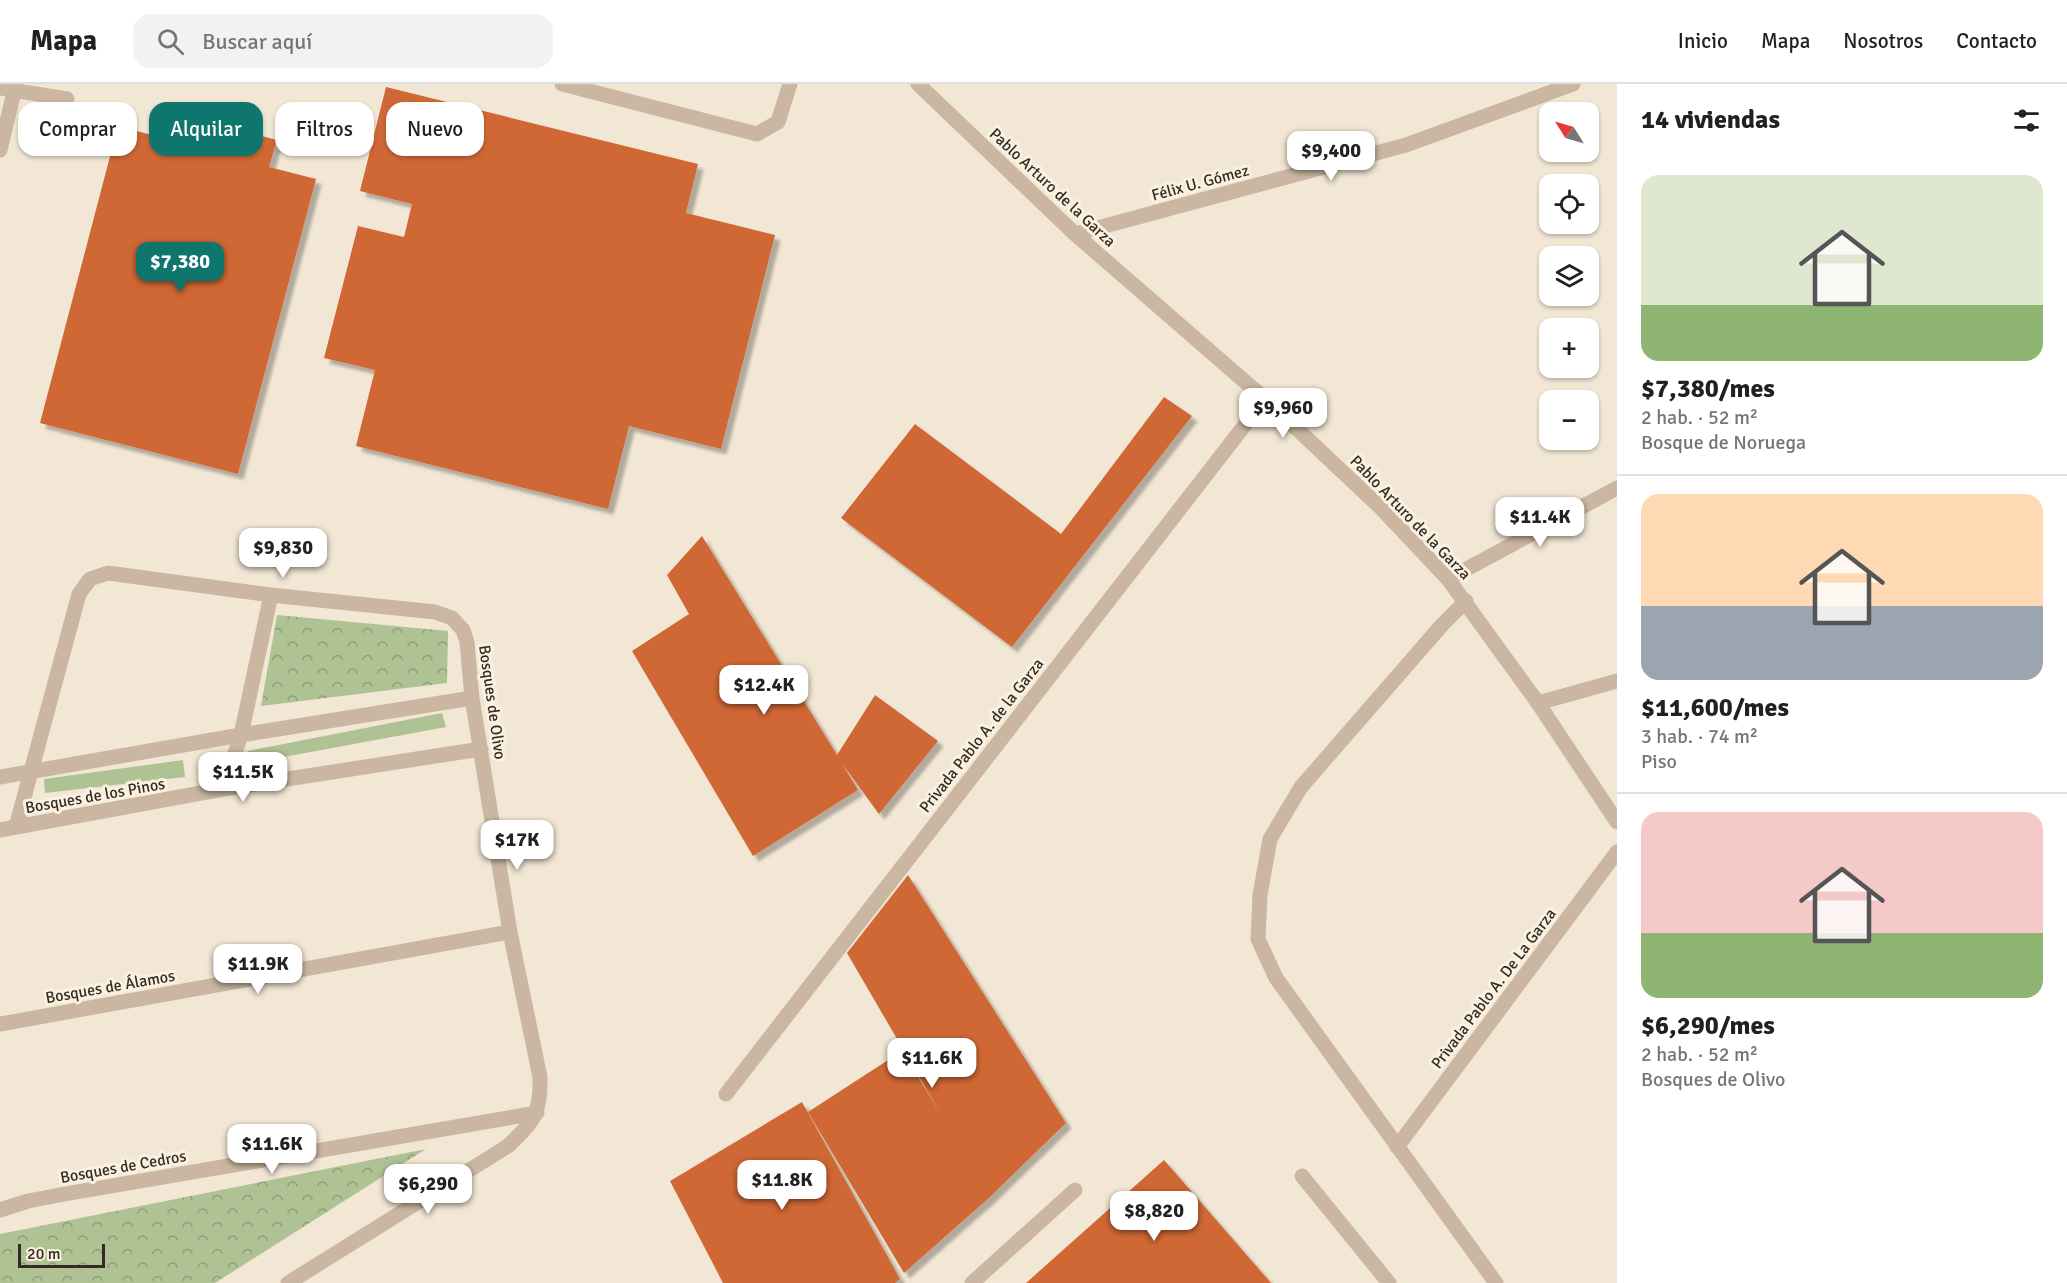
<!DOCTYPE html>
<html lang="es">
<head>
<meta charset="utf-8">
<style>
  :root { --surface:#fff; --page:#f2f2f2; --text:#202124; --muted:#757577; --line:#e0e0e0; --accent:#0f766e }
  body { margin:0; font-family:Signika,sans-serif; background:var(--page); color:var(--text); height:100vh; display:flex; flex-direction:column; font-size:22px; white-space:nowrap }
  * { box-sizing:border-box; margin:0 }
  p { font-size:20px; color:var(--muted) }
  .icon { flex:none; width:33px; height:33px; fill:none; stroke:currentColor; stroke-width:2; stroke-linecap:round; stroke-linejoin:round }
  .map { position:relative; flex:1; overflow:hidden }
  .details { display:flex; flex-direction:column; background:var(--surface); width:450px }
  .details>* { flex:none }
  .banner { position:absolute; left:18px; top:18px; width:570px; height:54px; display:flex; gap:12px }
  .needle { width:39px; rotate:307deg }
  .buttons { position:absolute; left:1539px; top:18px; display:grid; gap:12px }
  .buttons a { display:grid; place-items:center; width:60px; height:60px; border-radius:12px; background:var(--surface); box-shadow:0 2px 4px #0004; font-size:30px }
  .scale { position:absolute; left:18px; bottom:15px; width:87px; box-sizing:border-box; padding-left:6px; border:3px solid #342b24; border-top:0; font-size:16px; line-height:21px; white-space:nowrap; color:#342b24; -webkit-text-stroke:4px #faf1e1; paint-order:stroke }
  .price { position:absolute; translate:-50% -51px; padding:0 14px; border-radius:12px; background:#fff; color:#222; font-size:20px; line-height:39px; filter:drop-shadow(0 2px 3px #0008) }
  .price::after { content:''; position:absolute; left:50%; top:36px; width:18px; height:14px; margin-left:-9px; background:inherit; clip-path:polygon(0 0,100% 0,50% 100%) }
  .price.current { background:var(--accent); color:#fff }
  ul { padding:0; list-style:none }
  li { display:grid; align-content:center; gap:12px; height:318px; padding:0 24px }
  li+li { border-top:2px solid var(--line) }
  li span { display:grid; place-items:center; height:186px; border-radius:18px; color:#555 }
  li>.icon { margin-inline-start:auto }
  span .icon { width:108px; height:108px; fill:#fffc; stroke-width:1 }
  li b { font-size:26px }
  h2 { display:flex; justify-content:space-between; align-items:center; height:72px; padding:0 24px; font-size:26px }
  .pill { padding:0 21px; border-radius:18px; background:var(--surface); box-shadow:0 2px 4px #0004; font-size:21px; line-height:54px }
  .pill.current { background:var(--accent); color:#fff }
  header { display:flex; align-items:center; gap:36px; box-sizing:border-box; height:84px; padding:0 30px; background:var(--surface); border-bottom:2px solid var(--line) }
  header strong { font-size:28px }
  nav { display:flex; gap:33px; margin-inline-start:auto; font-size:21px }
  .search { width:420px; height:54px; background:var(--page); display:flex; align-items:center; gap:15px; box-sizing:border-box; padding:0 21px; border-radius:18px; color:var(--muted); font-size:22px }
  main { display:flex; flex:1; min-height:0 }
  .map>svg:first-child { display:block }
  .green { fill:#afc294 }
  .park { fill:url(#park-crowns) }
  .building { fill:#d06836; filter:url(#shadow) }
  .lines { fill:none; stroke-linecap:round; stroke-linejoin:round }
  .lane { stroke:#cbb7a1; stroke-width:15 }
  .street { stroke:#cbb7a1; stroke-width:15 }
  .labels { text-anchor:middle; stroke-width:6; stroke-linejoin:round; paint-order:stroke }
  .street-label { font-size:16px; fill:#342b24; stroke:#faf1e1 }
</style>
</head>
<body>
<header>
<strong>Mapa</strong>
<div class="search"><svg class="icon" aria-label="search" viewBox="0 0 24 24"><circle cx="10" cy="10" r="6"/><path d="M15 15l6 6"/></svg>Buscar aquí</div>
<nav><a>Inicio</a><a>Mapa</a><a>Nosotros</a><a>Contacto</a></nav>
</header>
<main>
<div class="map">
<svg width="1617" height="1199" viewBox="0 0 1617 1199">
  <defs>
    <pattern id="park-crowns" width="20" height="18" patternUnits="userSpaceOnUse" patternTransform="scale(1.5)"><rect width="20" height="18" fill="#afc294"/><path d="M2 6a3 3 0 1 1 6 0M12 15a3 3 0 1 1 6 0" fill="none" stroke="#8f9e79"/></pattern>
    <filter id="shadow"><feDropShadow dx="5.5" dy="5.5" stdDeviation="1.5" flood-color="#0004"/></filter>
  </defs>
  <rect width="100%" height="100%" fill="#f2e7d5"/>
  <path class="green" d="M442,629L446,643L246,680L248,667Z
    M183,676L185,693L45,709L44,695Z"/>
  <path class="park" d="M277,531L448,547L447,599L261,622Z
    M426,1065L215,1199H0V1150Z"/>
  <path class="building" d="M386,3L698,80L686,129L775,151L721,365L629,342L608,425L356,362L375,286L324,274L358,142L404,153L412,120L360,107Z
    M169,28L277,56L269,83L316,95L238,390L40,339L118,42L163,54Z
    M1164,313L1192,332L1012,563L841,434L915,340L1061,450Z
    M702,452L837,671L875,611L938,657L879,730L841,678L858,706L753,772L632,567L689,530L667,491Z
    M908,791L1066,1039L990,1113L904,1189L808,1028L902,967L942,1032L847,869Z
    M802,1018L900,1195L895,1199H723L670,1097Z
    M1164,1076L1271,1199H1026Z"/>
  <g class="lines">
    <path class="lane" d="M562,0L757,50L778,38L790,0
      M1466,517L1442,541L1301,703L1270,755L1260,811L1258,855L1276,894L1496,1199
      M726,1010L1265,315
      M1397,1063L1617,768
      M1302,1092L1389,1199
      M972,1199L1075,1106"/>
    <path class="street" d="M918,0L1075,150L1265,315L1381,424L1448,495L1538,619L1617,738
      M0,4L67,15
      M0,66L16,0
      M1075,150L1406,61L1573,0
      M1448,495L1617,404
      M1538,619L1617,597
      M0,693L241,651L472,614
      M223,705L241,651L271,511
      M16,743L79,510L90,495L108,489L271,511L435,528L452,534L463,546L467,558L472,614L510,848L540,993C541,1030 534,1037 508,1062L288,1199
      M0,746L223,705L481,665
      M0,940L510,848
      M0,1126L28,1117L59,1111L537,1029"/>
  </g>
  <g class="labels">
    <g class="street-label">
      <text transform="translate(1200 98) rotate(-15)" y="6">Félix U. Gómez</text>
      <text transform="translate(1053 103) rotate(43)" y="6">Pablo Arturo de la Garza</text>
      <text transform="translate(1411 433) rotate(46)" y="6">Pablo Arturo de la Garza</text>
      <text transform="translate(493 618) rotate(82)" y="6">Bosques de Olivo</text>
      <text transform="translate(981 651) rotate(-52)" y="6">Privada Pablo A. de la Garza</text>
      <text transform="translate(95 711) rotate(-10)" y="6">Bosques de los Pinos</text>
      <text transform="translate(110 902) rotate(-10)" y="6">Bosques de Álamos</text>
      <text transform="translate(1493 904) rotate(-53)" y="6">Privada Pablo A. De La Garza</text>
      <text transform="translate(123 1082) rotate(-10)" y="6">Bosques de Cedros</text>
    </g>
  </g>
</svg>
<div class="buttons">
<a><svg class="needle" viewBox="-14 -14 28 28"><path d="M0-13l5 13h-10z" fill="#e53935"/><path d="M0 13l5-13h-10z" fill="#757577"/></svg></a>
<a><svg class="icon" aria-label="locate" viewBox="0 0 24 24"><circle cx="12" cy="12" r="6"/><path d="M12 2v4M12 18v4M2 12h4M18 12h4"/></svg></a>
<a><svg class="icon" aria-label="layers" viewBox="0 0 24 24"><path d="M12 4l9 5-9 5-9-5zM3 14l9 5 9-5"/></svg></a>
<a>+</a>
<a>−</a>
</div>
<div class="scale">20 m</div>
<b class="price" style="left:1331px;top:98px">$9,400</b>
<b class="price current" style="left:180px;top:209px">$7,380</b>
<b class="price" style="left:1283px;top:355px">$9,960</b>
<b class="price" style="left:1540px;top:464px">$11.4K</b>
<b class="price" style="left:283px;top:495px">$9,830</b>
<b class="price" style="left:764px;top:632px">$12.4K</b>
<b class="price" style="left:243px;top:719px">$11.5K</b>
<b class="price" style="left:517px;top:787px">$17K</b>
<b class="price" style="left:258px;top:911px">$11.9K</b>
<b class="price" style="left:932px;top:1005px">$11.6K</b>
<b class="price" style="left:272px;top:1091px">$11.6K</b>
<b class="price" style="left:782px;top:1127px">$11.8K</b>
<b class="price" style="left:428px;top:1131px">$6,290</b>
<b class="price" style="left:1154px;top:1158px">$8,820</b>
<div class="banner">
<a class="pill">Comprar</a>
<a class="pill current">Alquilar</a>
<a class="pill">Filtros</a>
<a class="pill">Nuevo</a>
</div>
</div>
<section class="details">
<h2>14 viviendas<svg class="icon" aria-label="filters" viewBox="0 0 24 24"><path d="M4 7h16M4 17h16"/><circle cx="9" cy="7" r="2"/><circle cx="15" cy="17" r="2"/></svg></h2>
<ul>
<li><span style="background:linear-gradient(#dfe7d0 70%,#8fb573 0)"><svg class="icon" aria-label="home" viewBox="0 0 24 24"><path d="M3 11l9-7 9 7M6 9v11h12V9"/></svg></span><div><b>$7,380/mes</b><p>2 hab. · 52 m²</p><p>Bosque de Noruega</p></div></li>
<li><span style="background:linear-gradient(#ffd9b3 60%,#9aa5b1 0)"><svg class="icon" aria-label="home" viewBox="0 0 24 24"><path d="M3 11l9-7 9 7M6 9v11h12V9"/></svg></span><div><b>$11,600/mes</b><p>3 hab. · 74 m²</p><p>Piso</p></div></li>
<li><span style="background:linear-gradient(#f6c9c9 65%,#8fb573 0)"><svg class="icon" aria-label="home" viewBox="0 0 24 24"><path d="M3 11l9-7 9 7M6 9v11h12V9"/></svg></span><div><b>$6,290/mes</b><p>2 hab. · 52 m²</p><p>Bosques de Olivo</p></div></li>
</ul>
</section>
</main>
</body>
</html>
